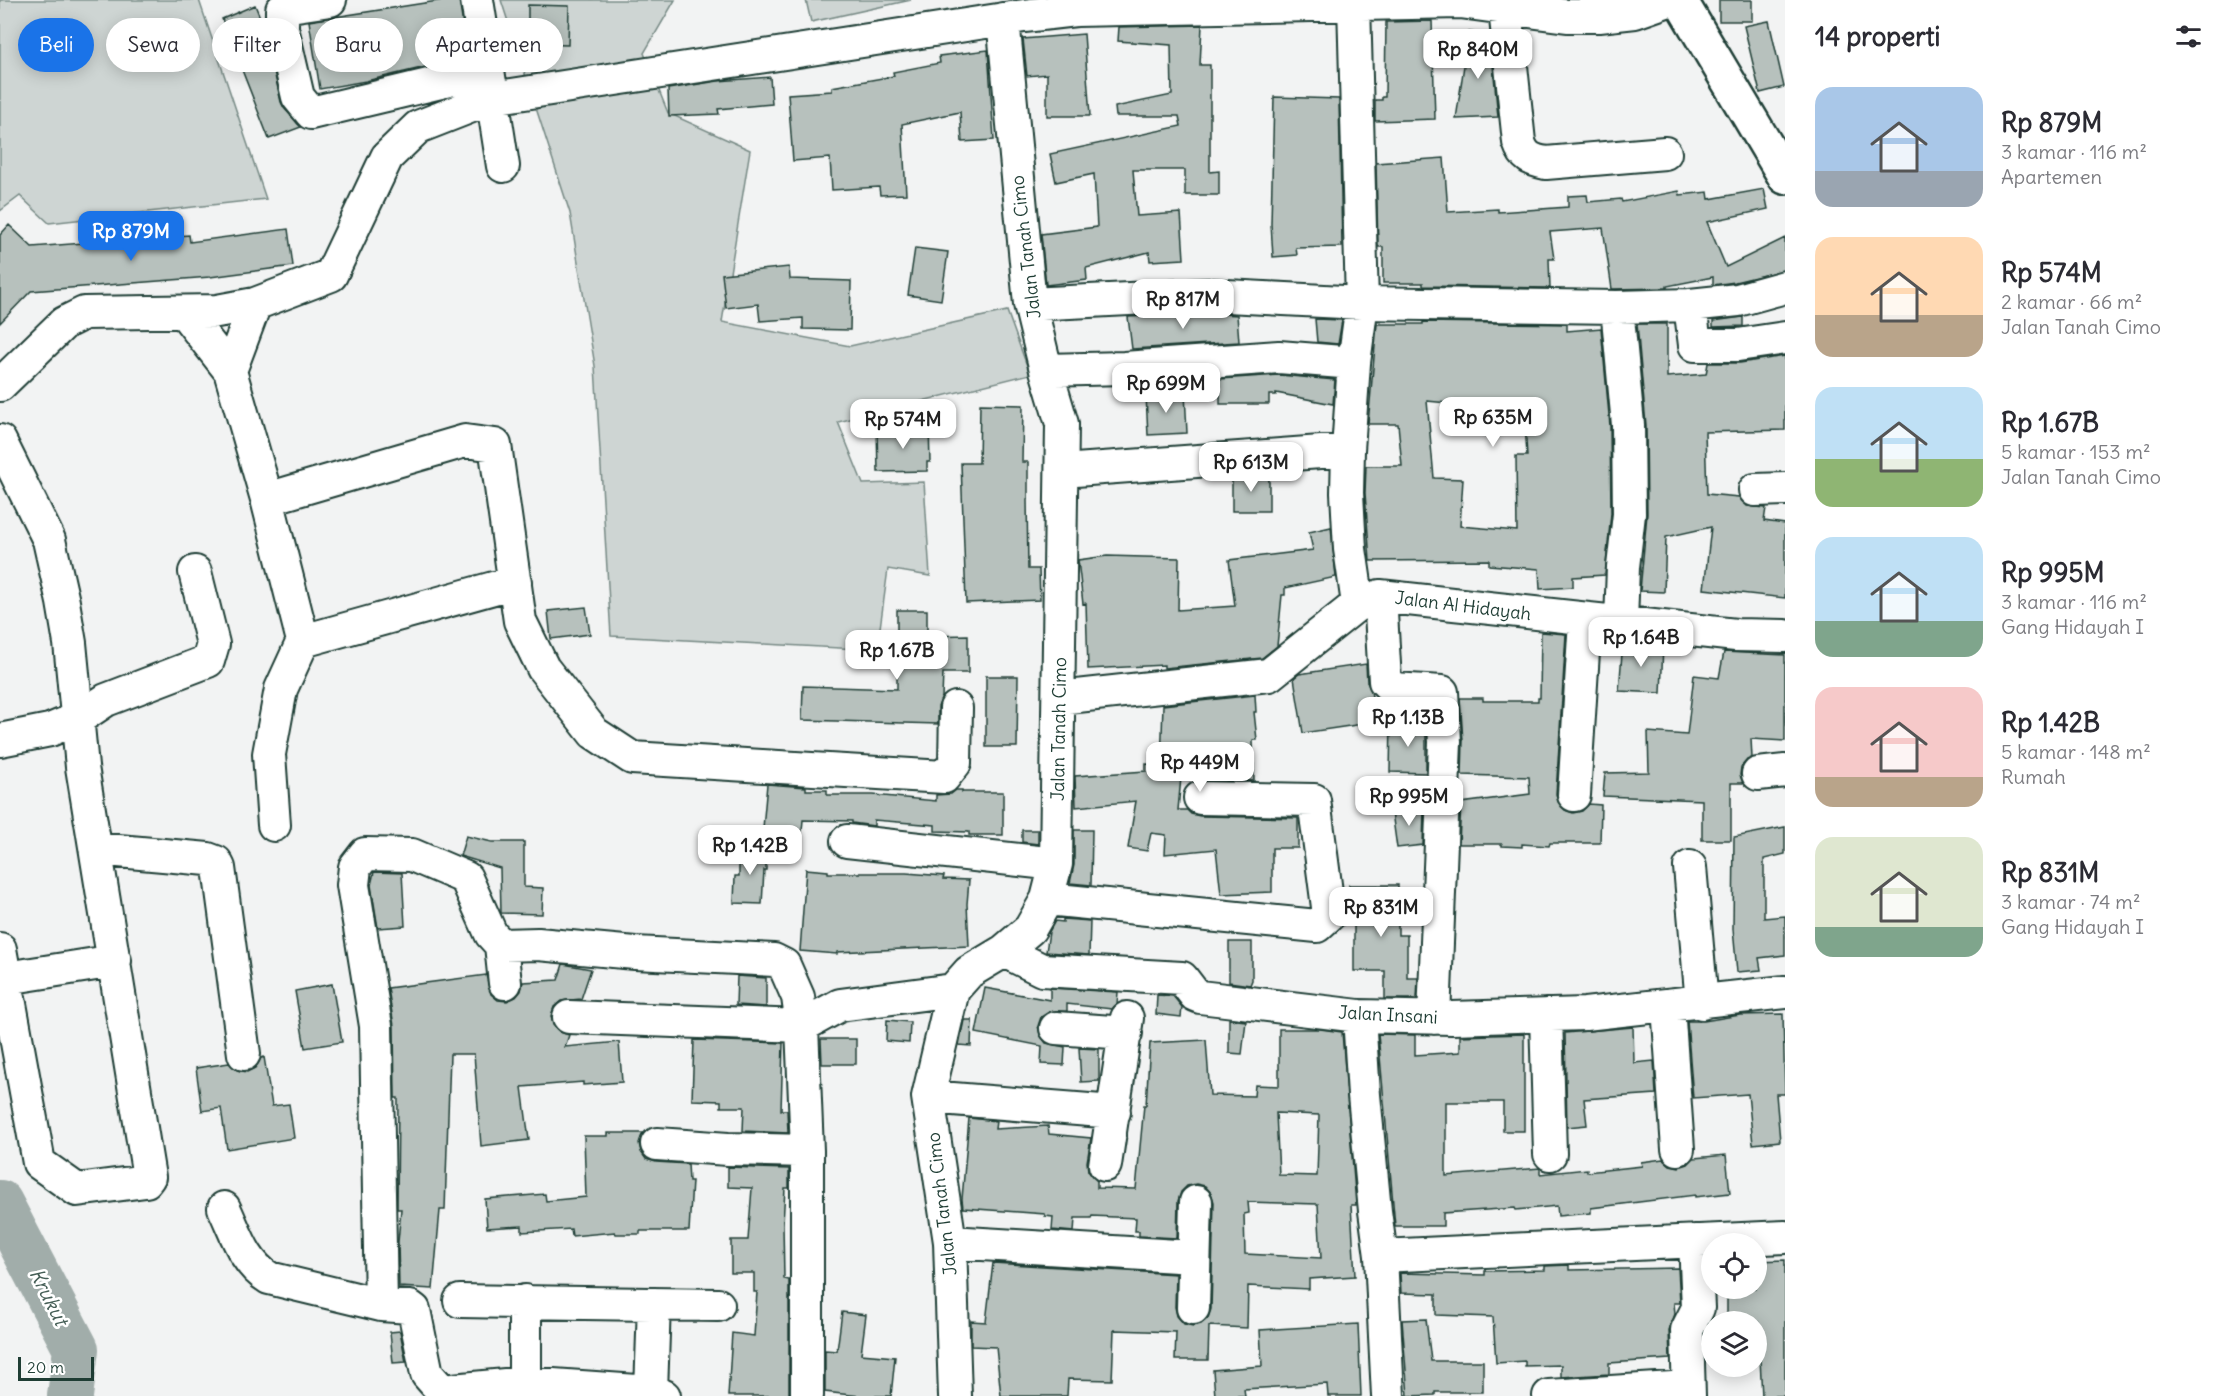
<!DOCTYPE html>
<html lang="id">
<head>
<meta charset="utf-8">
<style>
  :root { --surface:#fff; --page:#f2f2f3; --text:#2b2b33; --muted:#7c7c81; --accent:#1a73e8 }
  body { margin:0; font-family:Delius,sans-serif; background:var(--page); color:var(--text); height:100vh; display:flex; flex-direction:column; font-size:22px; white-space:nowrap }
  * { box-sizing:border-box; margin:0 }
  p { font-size:20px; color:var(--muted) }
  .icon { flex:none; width:33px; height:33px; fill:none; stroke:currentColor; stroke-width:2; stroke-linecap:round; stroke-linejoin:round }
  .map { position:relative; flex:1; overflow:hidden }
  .sheet { display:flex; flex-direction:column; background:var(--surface); width:450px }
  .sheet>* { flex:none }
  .guide { position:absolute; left:18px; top:18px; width:570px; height:54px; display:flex; gap:12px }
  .tools { position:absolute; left:1701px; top:1233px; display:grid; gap:12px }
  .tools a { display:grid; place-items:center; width:66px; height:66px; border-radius:50%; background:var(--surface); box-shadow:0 3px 15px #0003; font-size:30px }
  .scale { position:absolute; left:18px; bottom:15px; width:76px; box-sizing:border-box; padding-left:6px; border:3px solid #1f3d34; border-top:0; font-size:16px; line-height:21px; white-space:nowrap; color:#1f3d34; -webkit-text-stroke:4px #fff; paint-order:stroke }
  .price { position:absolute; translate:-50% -51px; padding:0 14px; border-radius:12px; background:#fff; color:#222; font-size:20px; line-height:39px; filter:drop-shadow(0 2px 3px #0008) }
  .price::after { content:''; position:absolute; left:50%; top:36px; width:18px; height:14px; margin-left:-9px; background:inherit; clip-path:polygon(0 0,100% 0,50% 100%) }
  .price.current { background:var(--accent); color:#fff }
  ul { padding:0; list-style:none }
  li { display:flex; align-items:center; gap:18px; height:150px; padding:0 30px }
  li span { display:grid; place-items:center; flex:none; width:168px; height:120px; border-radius:18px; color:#555 }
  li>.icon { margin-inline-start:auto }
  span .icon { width:72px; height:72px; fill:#fffc; stroke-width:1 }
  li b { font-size:26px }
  h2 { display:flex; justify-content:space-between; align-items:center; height:72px; padding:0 30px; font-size:26px }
  .tag { padding:0 21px; border-radius:27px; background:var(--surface); box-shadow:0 3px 15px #0003; font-size:21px; line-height:54px }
  .tag.current { background:var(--accent); color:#fff }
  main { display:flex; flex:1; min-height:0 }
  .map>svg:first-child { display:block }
  .green { fill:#ced5d3; stroke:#768984; stroke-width:1.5 }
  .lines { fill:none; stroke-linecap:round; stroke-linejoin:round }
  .river { stroke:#a1adaa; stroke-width:46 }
  .building { fill:#b7c1bd; stroke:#1f3d34; stroke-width:1.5; fill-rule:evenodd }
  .minor-casing { stroke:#1f3d34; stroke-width:36 }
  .tertiary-casing { stroke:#1f3d34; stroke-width:38 }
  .minor { stroke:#fff; stroke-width:32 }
  .tertiary { stroke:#fff; stroke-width:33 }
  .labels { text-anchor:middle; stroke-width:5; stroke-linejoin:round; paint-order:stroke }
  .street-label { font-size:18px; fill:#1f3d34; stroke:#fff }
  .water-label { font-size:20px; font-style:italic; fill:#465f57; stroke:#fff }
</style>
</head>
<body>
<main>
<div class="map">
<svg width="1785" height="1396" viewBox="0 0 1785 1396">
  <rect width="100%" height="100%" fill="#f2f3f3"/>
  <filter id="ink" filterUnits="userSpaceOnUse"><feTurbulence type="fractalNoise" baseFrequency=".0167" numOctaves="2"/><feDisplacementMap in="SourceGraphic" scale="12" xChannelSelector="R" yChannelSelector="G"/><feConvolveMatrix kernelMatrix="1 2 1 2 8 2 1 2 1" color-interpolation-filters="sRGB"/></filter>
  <g filter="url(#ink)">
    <path class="green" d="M0,0H199L266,199L49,223L20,196L0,211Z
      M501,0H675L644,53L668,113L750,150L722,322L850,346L1007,311L1030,374L838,422L863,484L924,482L930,576L888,569L877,650L611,636L595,366L570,213Z
      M806,0H911L811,22Z"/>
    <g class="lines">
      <path class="river" d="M0,1203L76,1349L70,1396"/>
    </g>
    <path class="building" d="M444,0H459L468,57L366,81L320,89L309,21Z
      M1719,0H1752V21H1719Z
      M255,5L264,27L281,102L284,108L301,127L269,139L222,19Z
      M528,5L569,6L568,45L528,44Z
      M1432,21L1435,119L1375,121V100H1382V97H1385L1386,22Z
      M1769,21L1784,87L1760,93L1744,26Z
      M1202,25L1200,65H1210V172L1219,171V195H1185V170H1133L1137,216L1181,213L1184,259L1150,261L1149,252L1086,268L1087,280L1046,285L1041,234L1097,227L1094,174L1056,182L1050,154L1181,126L1179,116H1116L1115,107L1172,95L1171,45L1118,41L1119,27Z
      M1469,32L1490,35L1498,117L1456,119Z
      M1084,34L1090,116H1047V74L1027,76L1023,39Z
      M988,50L994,140L962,142L960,112L902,124L906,194L880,195L879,187L832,190L830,158L793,161L788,94L832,91V87L894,76L893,72L940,63L939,56Z
      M770,77L772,104L718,109L719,114L669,116L668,89L718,81Z
      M1274,97L1339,99L1342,247L1296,248L1297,255L1273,257L1271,224Z
      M1444,158L1448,212L1498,209V212L1568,207V196L1587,195L1588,202L1621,199L1622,202L1679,191L1680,195L1708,192L1709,199L1764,189L1768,209L1707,222L1726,267L1785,238V270L1735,282L1713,285V277L1667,286V288L1612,289L1603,228L1550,232L1554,259H1549L1550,288L1423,286V283H1383V247H1378L1376,163Z
      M9,225L32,247L189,235L190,242L288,229L293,266L210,277L31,291L0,323V235Z
      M915,248L948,252L941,300L908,295Z
      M789,267L790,279L851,281L850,330L803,329V318L760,321L758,304L726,308L722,274Z
      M1208,313L1237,315L1239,342L1132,349L1128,317Z
      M1743,317V326L1713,327V321Z
      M1315,319L1342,320L1338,344L1317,342Z
      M1423,322L1567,324V331L1601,328L1610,426L1611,513L1605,575L1573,577V587L1540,589L1539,569L1489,565V560L1370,561L1365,493L1366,466H1402L1398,424H1368L1377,324H1423ZM1427,401L1479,406L1524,407L1527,456H1516L1517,531L1460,526L1463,479L1434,478Z
      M1637,324H1667V377L1706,374L1708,363H1740L1785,356V430L1705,432L1707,494L1739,497L1747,506L1766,508L1764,521L1785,524V598L1704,589L1711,527L1666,537L1664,592L1640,591L1647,514L1646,425Z
      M1279,375L1335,380L1333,404L1276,393V395H1269V404H1220V379Z
      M1185,393L1187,433L1148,435L1146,395Z
      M980,404L1023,405L1022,462H1028V499H1027L1028,569H1039L1040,600L966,603L961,463H979Z
      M929,427L930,462H927V471L878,472L877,429Z
      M1269,474V511H1232V477Z
      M1331,527L1336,577L1285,588V595H1282L1277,646L1262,658L1164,668V665L1088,669L1086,603L1083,604L1078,560L1107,556L1179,558L1178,610L1235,606L1229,560L1313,550L1309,532Z
      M586,607L590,634L551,639L548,611Z
      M897,610H927V636L968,635V673H943L942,697L938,707V724L802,720L803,686L897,689Z
      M1541,632L1566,634L1556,794L1558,802L1565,810L1573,813L1582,811L1589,804L1601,805L1600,843H1550L1549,846L1522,844V847L1502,846V844H1459L1461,803L1530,794L1529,777L1462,775L1463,741L1460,698H1483V701H1538V698H1540Z
      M1623,641L1663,645L1661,693L1619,691Z
      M1724,652L1785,655V741L1751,739L1752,758L1747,760L1741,767L1740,775L1743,783H1731V840H1702V800L1603,796L1605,773L1649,772L1648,732L1687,735L1694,675L1719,678Z
      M1366,664L1367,682L1371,691L1376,722L1303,733L1294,678L1299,674Z
      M986,676H1018L1017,747H986Z
      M1255,695L1256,712H1254L1257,740H1253L1254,781L1226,780L1225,766H1182L1178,810H1187L1191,814L1200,816L1298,818V848H1272V892L1221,894L1216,849L1165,854L1166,835L1151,833L1147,851L1128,848L1136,801L1076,807L1075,776L1146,771V764L1161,765L1163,705Z
      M1391,722L1426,723V773L1390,772Z
      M767,784L806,787V790H827V795H873L936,801V795L951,794L956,790H962V792H1003V835H969V832L935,831V825L874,820V826L852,823V821L803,820L802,831L763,828Z
      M1424,807L1423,845L1397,848L1392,812Z
      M1785,827V854L1764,859V918L1785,916V955L1759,958L1761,970L1737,972L1733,929L1734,837Z
      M1022,830H1038V844L1022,842Z
      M1074,830H1092L1091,885L1070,883L1074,865Z
      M466,836L492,842H524V887L543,888L542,914L501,913L500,868L460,856Z
      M739,848H766V870H764L762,904L734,903L735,876H739Z
      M806,869L828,871V873H906L944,876L943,879L969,880L967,904L969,946L837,952V954L800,951Z
      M374,872L402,873L405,926L378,928L371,885Z
      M1349,885H1398V935H1407V978H1418L1417,999H1385V971H1354V908H1349Z
      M1063,919L1090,921L1089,955L1046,952L1049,932L1055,921L1063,922Z
      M1229,942H1252V980L1250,985L1229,982Z
      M563,964L591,969L581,999L561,1001L554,1007L551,1016L553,1025L560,1032L569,1035L565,1047L619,1042L622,1082L583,1085V1082L522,1087L529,1140L481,1146L474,1054H450L445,1210H440L433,1289L399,1287L398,1242L401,1209H397L398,1098H395L394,1026L388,988L486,975L491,994L498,1000L507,1001L516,997L521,991L523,982L558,980Z
      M737,976L766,978V1007L736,1005Z
      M332,984L342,1042L305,1048L295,991Z
      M985,988L1050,1000V988L1118,992L1117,1004L1112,1009L1067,1004V1011L1049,1012L1041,1017L1038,1026L1040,1035L1046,1043L1065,1047L1064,1065L1041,1064L1042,1046L976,1033Z
      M1157,995L1173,996L1182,1007L1181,1017L1156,1014Z
      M1783,1014L1785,1094H1776L1780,1141L1753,1144L1748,1094L1693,1098L1687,1021H1704L1740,1015Z
      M1229,1019L1246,1021L1242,1054L1229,1053Z
      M887,1020L910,1022L909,1043L886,1041Z
      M964,1020H972L971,1046L959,1045Z
      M1633,1027L1634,1063L1654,1061L1656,1094L1584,1099L1587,1125L1567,1127L1565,1033Z
      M1279,1029H1320L1342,1032L1356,1205H1351L1355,1276L1309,1279V1289L1248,1286L1247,1328L1209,1326L1208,1360H1175L1176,1332L1114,1330L1112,1380L1068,1379L1067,1396H1001L996,1347L971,1346V1321L986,1322L993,1263L1176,1274L1175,1307L1177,1316L1184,1324L1193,1326L1201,1324L1208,1318L1211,1309L1214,1202L1211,1193L1205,1186L1196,1184L1187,1186L1181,1192L1178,1201L1177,1238L1139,1236V1231H1135L1136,1218L1092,1216L1091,1218H1075L1074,1232L1052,1230L1053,1217L1045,1216V1214L963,1208L962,1199L969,1118L996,1121L995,1129L1048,1126L1049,1134L1091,1138L1087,1162L1088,1171L1097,1181V1188L1136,1189L1144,1105H1146L1150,1043L1206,1040L1210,1095L1254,1096L1255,1085L1279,1086ZM1276,1113L1319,1115L1317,1176L1279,1175ZM1248,1202L1318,1204L1321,1258L1245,1254L1244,1214L1249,1213Z
      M1378,1034L1415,1035V1055L1460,1052V1036L1524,1034V1131H1503V1102H1446V1176L1540,1168V1174L1587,1169V1172L1642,1166L1641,1162L1663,1159L1670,1165L1679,1167L1688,1164L1694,1158L1726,1155L1730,1193L1695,1197V1195L1591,1208V1213L1558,1216L1557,1206L1516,1210L1515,1208L1443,1213V1226H1395Z
      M821,1039H856V1064H822Z
      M694,1040L783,1043L781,1110H787L788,1133L743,1131L744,1107H721V1101L692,1100Z
      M1079,1048L1099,1049V1081L1081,1082Z
      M264,1057L272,1106L289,1104L294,1138L227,1149L221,1108L202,1111L196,1068L229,1063L237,1070L247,1072L255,1068L261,1058Z
      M608,1133H643L639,1143L641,1152L646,1159L656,1162L688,1164L689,1181H692L689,1231H640V1234H616L615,1232L572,1236L571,1229L522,1232V1226L487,1228L485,1199L545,1194L546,1201L586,1197L584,1136H608Z
      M728,1167L789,1169V1188H785L783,1224L784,1279L789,1280V1396H728L732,1333L754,1336L757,1292H754V1273H731V1240H748L752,1188L728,1187Z
      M1785,1260V1396H1762L1758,1322H1727V1288H1756V1261Z
      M1569,1265V1270L1678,1268L1680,1303H1674L1675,1314L1669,1330L1670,1359L1609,1363V1374L1561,1377V1365L1525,1366V1361L1496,1363L1493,1317L1436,1315V1294L1401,1293L1400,1273L1485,1275V1271L1545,1270V1266Z
      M842,1312L866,1315L861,1354L895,1357L891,1396H860L825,1392V1350L837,1351Z
      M1426,1319L1431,1361H1483V1392H1435V1395L1408,1396L1402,1320Z
      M1358,1324L1361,1396H1328L1327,1384L1244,1389L1245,1396H1215L1213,1370L1262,1366L1260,1330Z
      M400,1331L406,1362L393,1363L390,1332Z"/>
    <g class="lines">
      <defs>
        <path id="minor" d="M330,0L290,6L282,10V28L298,97L311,113L487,71
          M477,0L503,166
          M1354,3L1362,303L1354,363L1348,450L1347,493L1350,549L1358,604
          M1505,9L1519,142C1524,157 1531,160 1546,163L1665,153
          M1030,304L1208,295L1362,303L1617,307L1690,305L1738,300L1785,287
          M1690,305L1695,345H1738L1785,338
          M1617,307L1628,425L1629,514L1623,567L1621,622
          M184,312L230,371L267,499L303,641L281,689L269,754L274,825
          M1046,370L1124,368L1279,357L1354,363
          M230,371L255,304
          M0,385L64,323L84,313L217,311L255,304L331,275L387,157L418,127L492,98L1024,16L1076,10L1460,2L1567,16H1599L1635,12L1669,0
          M0,441L49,540L63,602L70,643L82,767L149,1177L146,1181L77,1190L39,1163L0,949
          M1062,471L1348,450
          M1755,490L1785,489
          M267,499L465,441L495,445L520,621L543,668L594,733L632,758L944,777L955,763L956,708
          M1380,596L1385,681L1393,689L1442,692L1445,742L1434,1018
          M303,641L515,582
          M1059,698L1269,675L1358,604L1380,596L1736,635L1785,636
          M0,740L50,730L79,718L106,700L208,661L213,644L195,572
          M1758,774L1785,771
          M1574,795L1585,620
          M847,841L1056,864
          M96,849L208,859L216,862L219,868L244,1054
          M1690,867L1702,1003
          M1047,899L1317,926L1329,915L1314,800L1200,798
          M501,945L538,944L635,953L774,960L784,965L798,997L802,1026L807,1151V1396
          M1004,951L1042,970L1182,978L1195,995L1200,997L1359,1016L1452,1018L1585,1014L1785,992
          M0,979L115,961
          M1668,1006L1678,1149
          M1546,1015L1550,1154
          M1359,1016L1364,1095L1375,1211L1381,1256L1388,1396
          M569,1017L802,1026L840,1005L953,990
          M1056,1028L1126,1033
          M928,1097L1114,1112
          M657,1144L728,1149L807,1151
          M1105,1165L1127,1018
          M224,1208C236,1233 244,1263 269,1278L381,1305L410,1307L414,1310L427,1374L442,1391L525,1383L651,1392L664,1396
          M950,1242L1193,1257
          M1381,1256L1785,1237
          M460,1301L718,1305
          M525,1301V1383
          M381,1305L376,1026L353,885L355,867L365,854L412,855L466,878L491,934L501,945L505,983
          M1193,1308L1196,1202
          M651,1392L654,1304
          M955,1396L950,1242L928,1097L953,990L969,972L1004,951L1030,929L1047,899L1056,864L1062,424L1046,370L1030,304L1003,19
          M1549,1396L1688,1387
          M1689,1396L1687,1330L1698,1308L1695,1241"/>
        <path id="tertiary" d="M1680,0L1785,177"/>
      </defs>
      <use href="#minor" class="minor-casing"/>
      <use href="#tertiary" class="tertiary-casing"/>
      <use href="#minor" class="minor"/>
      <use href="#tertiary" class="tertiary"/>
    </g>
  </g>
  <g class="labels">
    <g class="street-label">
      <text transform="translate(1026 247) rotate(-97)" y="6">Jalan Tanah Cimo</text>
      <text transform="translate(1463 606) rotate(7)" y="6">Jalan Al Hidayah</text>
      <text transform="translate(1059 729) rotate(-89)" y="6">Jalan Tanah Cimo</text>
      <text transform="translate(1388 1015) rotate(3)" y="6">Jalan Insani</text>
      <text transform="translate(942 1204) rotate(-97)" y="6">Jalan Tanah Cimo</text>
    </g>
    <g class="water-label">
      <text transform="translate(49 1297) rotate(63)" y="7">Krukut</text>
    </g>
  </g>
</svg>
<div class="tools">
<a><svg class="icon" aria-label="locate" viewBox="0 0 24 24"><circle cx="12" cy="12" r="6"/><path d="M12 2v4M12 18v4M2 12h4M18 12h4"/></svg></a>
<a><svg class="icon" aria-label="layers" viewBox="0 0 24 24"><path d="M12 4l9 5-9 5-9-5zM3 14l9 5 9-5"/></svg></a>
</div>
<div class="scale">20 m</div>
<b class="price" style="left:1478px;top:80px">Rp 840M</b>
<b class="price current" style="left:131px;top:262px">Rp 879M</b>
<b class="price" style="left:1183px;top:330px">Rp 817M</b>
<b class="price" style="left:1166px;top:414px">Rp 699M</b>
<b class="price" style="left:1493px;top:448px">Rp 635M</b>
<b class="price" style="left:903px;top:450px">Rp 574M</b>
<b class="price" style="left:1251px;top:493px">Rp 613M</b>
<b class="price" style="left:1641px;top:668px">Rp 1.64B</b>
<b class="price" style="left:897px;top:681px">Rp 1.67B</b>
<b class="price" style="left:1408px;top:748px">Rp 1.13B</b>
<b class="price" style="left:1200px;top:793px">Rp 449M</b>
<b class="price" style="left:1409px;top:827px">Rp 995M</b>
<b class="price" style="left:750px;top:876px">Rp 1.42B</b>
<b class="price" style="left:1381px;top:938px">Rp 831M</b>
<div class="guide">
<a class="tag current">Beli</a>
<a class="tag">Sewa</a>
<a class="tag">Filter</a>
<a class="tag">Baru</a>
<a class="tag">Apartemen</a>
</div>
</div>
<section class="sheet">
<h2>14 properti<svg class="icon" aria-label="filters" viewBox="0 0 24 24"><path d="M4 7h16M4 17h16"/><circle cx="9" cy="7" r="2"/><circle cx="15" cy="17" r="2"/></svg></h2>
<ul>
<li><span style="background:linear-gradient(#a9c7e8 70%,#9aa5b1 0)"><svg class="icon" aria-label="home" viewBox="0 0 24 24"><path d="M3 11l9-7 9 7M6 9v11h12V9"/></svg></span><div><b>Rp 879M</b><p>3 kamar · 116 m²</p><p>Apartemen</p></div></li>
<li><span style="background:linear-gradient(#ffd9b3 65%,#b9a48a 0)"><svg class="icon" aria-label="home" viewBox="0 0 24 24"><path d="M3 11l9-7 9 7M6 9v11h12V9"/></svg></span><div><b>Rp 574M</b><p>2 kamar · 66 m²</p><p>Jalan Tanah Cimo</p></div></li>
<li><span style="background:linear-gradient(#bfe0f5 60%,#8fb573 0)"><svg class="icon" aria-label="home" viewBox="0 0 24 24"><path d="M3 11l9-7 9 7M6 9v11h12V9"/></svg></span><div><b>Rp 1.67B</b><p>5 kamar · 153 m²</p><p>Jalan Tanah Cimo</p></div></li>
<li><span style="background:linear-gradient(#bfe0f5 70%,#7fa58c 0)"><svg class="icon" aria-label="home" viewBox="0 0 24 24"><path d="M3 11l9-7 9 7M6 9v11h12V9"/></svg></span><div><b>Rp 995M</b><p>3 kamar · 116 m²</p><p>Gang Hidayah I</p></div></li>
<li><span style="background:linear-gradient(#f6c9c9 75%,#b9a48a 0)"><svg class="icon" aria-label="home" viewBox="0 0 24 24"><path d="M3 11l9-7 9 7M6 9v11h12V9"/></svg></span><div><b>Rp 1.42B</b><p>5 kamar · 148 m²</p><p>Rumah</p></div></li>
<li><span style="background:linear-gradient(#dfe7d0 75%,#7fa58c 0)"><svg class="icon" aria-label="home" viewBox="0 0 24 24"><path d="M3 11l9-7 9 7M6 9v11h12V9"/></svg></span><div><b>Rp 831M</b><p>3 kamar · 74 m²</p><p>Gang Hidayah I</p></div></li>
</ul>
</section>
</main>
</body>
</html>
